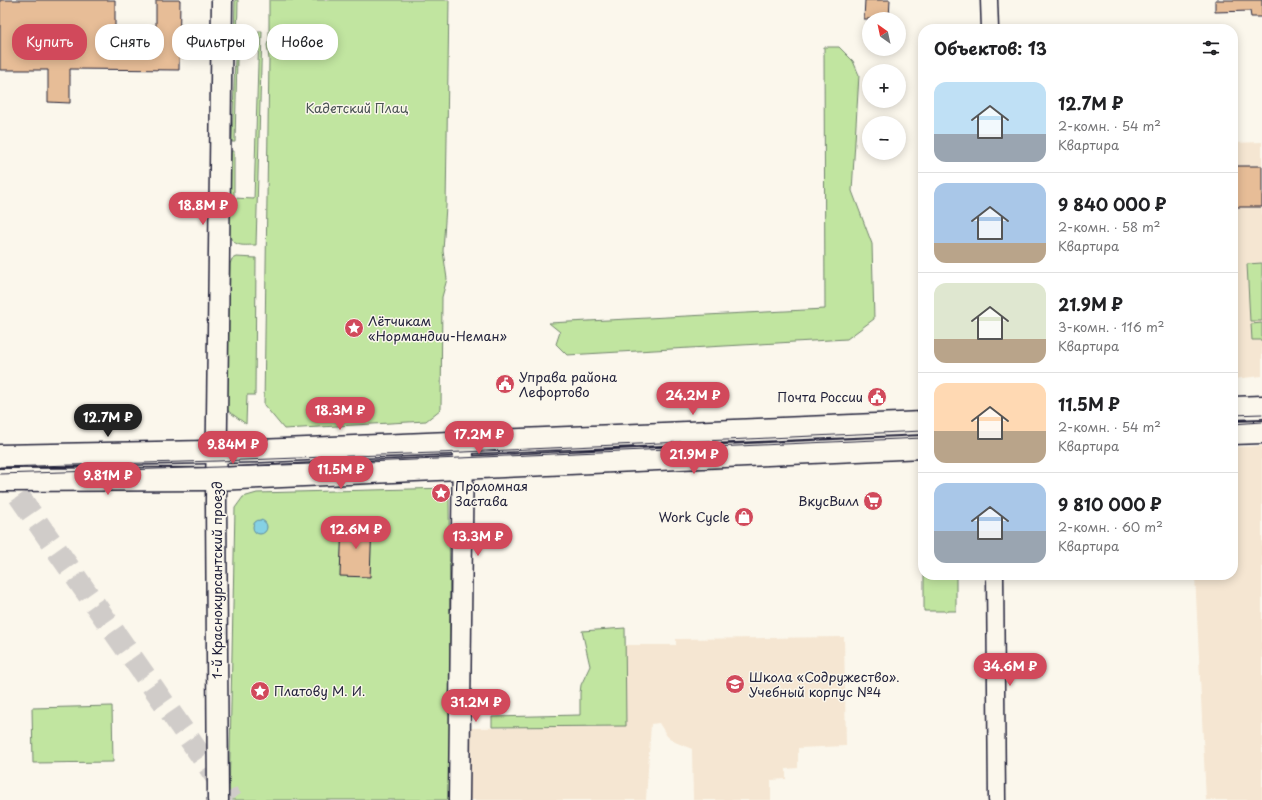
<!DOCTYPE html>
<html lang="ru">
<head>
<meta charset="utf-8">
<style>
  :root { --surface:#fff; --page:#f6f6f6; --text:#202124; --muted:#757577; --line:#e0e0e0; --accent:#d1495b }
  body { margin:0; font-family:"Playpen Sans",sans-serif; background:var(--page); color:var(--text); height:100vh; display:flex; flex-direction:column; font-size:15px; white-space:nowrap }
  * { box-sizing:border-box; margin:0 }
  p { font-size:13px; color:var(--muted) }
  .icon { flex:none; width:22px; height:22px; fill:none; stroke:currentColor; stroke-width:2; stroke-linecap:round; stroke-linejoin:round }
  .map { position:relative; flex:1; overflow:hidden }
  .panel { position:absolute; left:918px; top:24px; width:320px; height:556px; display:flex; flex-direction:column; background:var(--surface); border-radius:16px; box-shadow:0 2px 10px #0003 }
  .panel>* { flex:none }
  .top-card { position:absolute; left:12px; top:24px; width:380px; height:36px; display:flex; gap:8px }
  .needle { width:26px; rotate:327deg }
  .controls { position:absolute; left:862px; top:12px; display:grid; gap:8px }
  .controls a { display:grid; place-items:center; width:44px; height:44px; border-radius:50%; background:var(--surface); box-shadow:0 2px 10px #0003; font-size:20px }
  .price { position:absolute; translate:-50% -34px; padding:0 9px; border-radius:14px; background:var(--accent); color:#fff; font-size:13px; line-height:26px; filter:drop-shadow(0 1px 2px #0008) }
  .price::after { content:''; position:absolute; left:50%; top:24px; width:12px; height:9px; margin-left:-6px; background:inherit; clip-path:polygon(0 0,100% 0,50% 100%) }
  .price.current { background:#222; color:#fff }
  ul { padding:0; list-style:none }
  li { display:flex; align-items:center; gap:12px; height:100px; padding:0 16px }
  li+li { border-top:1px solid var(--line) }
  li span { display:grid; place-items:center; flex:none; width:112px; height:80px; border-radius:12px; color:#555 }
  li>.icon { margin-inline-start:auto }
  span .icon { width:48px; height:48px; fill:#fffc; stroke-width:1 }
  li b { font-size:17px }
  h2 { display:flex; justify-content:space-between; align-items:center; height:48px; padding:0 16px; font-size:17px }
  .pill { padding:0 14px; border-radius:16px; background:var(--surface); box-shadow:0 2px 10px #0003; font-size:14px; line-height:36px }
  .pill.current { background:var(--accent); color:#fff }
  .map>svg:first-child { display:block }
  .built { fill:#f5e6d2 }
  .green { fill:#c1e5a0; stroke:#72846e }
  .water { fill:#85d1e4; stroke:#5d8ba0 }
  .building { fill:#e7bd97; stroke:#22223b }
  .lines { fill:none; stroke-linecap:round; stroke-linejoin:round }
  .primary-tunnel { stroke:#d0ccc9; stroke-width:22; stroke-dasharray:22 11; stroke-linecap:butt }
  .minor-casing { stroke:#22223b; stroke-width:19 }
  .tertiary-casing { stroke:#22223b; stroke-width:23 }
  .secondary-casing { stroke:#22223b; stroke-width:25 }
  .minor { stroke:#fbf7ec; stroke-width:16 }
  .tertiary { stroke:#fbf7ec; stroke-width:20 }
  .secondary { stroke:#fbf7ec; stroke-width:22 }
  .tram { stroke:#22223b; stroke-width:1 }
  .labels { text-anchor:middle; stroke-width:3; stroke-linejoin:round; paint-order:stroke }
  .park-label { font-size:13px; fill:#4a5354; stroke:#fbf7ec }
  .poi-label { font-size:13px; fill:#22223b; stroke:#fbf7ec; text-anchor:start }
  .street-label { font-size:13px; fill:#22223b; stroke:#fbf7ec }
</style>
</head>
<body>
<div class="map">
<svg width="1262" height="800" viewBox="0 0 1262 800">
  <rect width="100%" height="100%" fill="#fbf7ec"/>
  <filter id="ink" filterUnits="userSpaceOnUse"><feTurbulence type="fractalNoise" baseFrequency=".025" numOctaves="2"/><feDisplacementMap in="SourceGraphic" scale="8" xChannelSelector="R" yChannelSelector="G"/><feConvolveMatrix kernelMatrix="1 2 1 2 8 2 1 2 1" color-interpolation-filters="sRGB"/></filter>
  <g filter="url(#ink)">
    <path class="built" d="M1262,142V376L1233,379V143Z
      M1262,446V800H1206L1195,575H1233V447Z
      M844,637L846,746L798,748V768L786,769V779L771,780V800H693L692,749L675,742L667,736L659,723L651,724L646,800H469L468,728L625,726V645H676V639Z"/>
    <path class="green" d="M235,0H238L237,47H234Z
      M269,0H449L446,206L443,251L447,279L442,297L441,409L426,421L284,429L264,405L269,59L267,45L269,39Z
      M259,31H262L256,245C244,245 235,248 229,235L231,151H234V198L254,199Z
      M824,47H839L853,61L859,75L852,191L872,244L874,319L847,339L567,355L556,344L560,332L549,323L825,309Z
      M235,58H237L235,142H232Z
      M236,257L256,258L255,395H247L246,424L228,411L227,408L230,264L232,259Z
      M1262,263V321H1250L1247,264Z
      M1262,323V340H1252L1251,324Z
      M449,488L451,800H229L235,508L243,497L257,493Z
      M924,575H956V611H924Z
      M625,628L626,726L492,727V717L580,715V693L581,685L590,666L582,631Z
      M112,706L113,762L33,763L32,708Z"/>
    <path class="water" d="M253 527a7 7 0 1 1 14 0a7 7 0 1 1-14 0Z"/>
    <path class="building" d="M0,0H115V49L156,48V0H180L179,70L70,69V103L48,102V70H0Z
      M865,0H890L889,19H864Z
      M1215,0H1262V17H1251L1250,11L1215,12Z
      M1233,166H1262V207H1233Z
      M342,522L372,523L370,577L340,576Z"/>
    <g class="lines">
      <path class="primary-tunnel" d="M0,469L232,800"/>
      <defs>
        <path id="minor" d="M989,0L990,29
          M995,575L997,800"/>
        <path id="tertiary" d="M218,800L216,502L222,0
          M459,800L463,443"/>
        <path id="secondary" d="M1233,408L1262,407
          M1233,433L1262,432
          M0,456L259,451L923,423
          M0,480L216,479L923,447"/>
      </defs>
      <use href="#minor" class="minor-casing"/>
      <use href="#tertiary" class="tertiary-casing"/>
      <use href="#secondary" class="secondary-casing"/>
      <use href="#minor" class="minor"/>
      <use href="#tertiary" class="tertiary"/>
      <use href="#secondary" class="secondary"/>
      <path class="tram" d="M1233,415L1262,414
        M1233,424L1262,422
        M0,467L217,461L463,452L923,431
        M0,474L344,463L923,438"/>
    </g>
  </g>
  <defs>
    <symbol id="sight-disc" viewBox="-11 -11 22 22"><circle r="9.5" fill="#d1495b" stroke="#fbf7ec"/><path d="M0-6L1.8-2.2L6-1.7L2.9 1.2L3.7 5.4L0 3.3L-3.7 5.4L-2.9 1.2L-6-1.7L-1.8-2.2Z" fill="#fff"/></symbol>
    <symbol id="civic-disc" viewBox="-11 -11 22 22"><circle r="9.5" fill="#d1495b" stroke="#fbf7ec"/><path d="M-.6-6.5H3V-4.5H.6V-3L4-1V1h2V6H-6V1h2V-1L-.6-3ZM-1.2 2.5V6h2.4V2.5Z" fill="#fff"/></symbol>
    <symbol id="supermarket-disc" viewBox="-11 -11 22 22"><circle r="9.5" fill="#d1495b" stroke="#fbf7ec"/><path d="M-6-5.5h2.5l.6 2H6L4.5 2H-2.5L-4.4-4H-6ZM-1.5 3.2a1.3 1.3 0 1 0 .1 0ZM3 3.2a1.3 1.3 0 1 0 .1 0Z" fill="#fff"/></symbol>
    <symbol id="shop-disc" viewBox="-11 -11 22 22"><circle r="9.5" fill="#d1495b" stroke="#fbf7ec"/><path d="M-5-2.5h2.3a2.7 3.5 0 0 1 5.4 0H5L5.5 6h-11ZM-1.5-2.5h3a1.5 2.3 0 0 0-3 0Z" fill="#fff"/></symbol>
    <symbol id="school-disc" viewBox="-11 -11 22 22"><circle r="9.5" fill="#d1495b" stroke="#fbf7ec"/><path d="M0-5L7-2L0 1L-7-2ZM-4 1L0 2.5L4 1V4Q0 6-4 4Z" fill="#fff"/></symbol>
  </defs>
  <g fill-rule="evenodd">
    <use href="#sight-disc" x="343" y="317" width="22" height="22"/>
    <use href="#civic-disc" x="494" y="373" width="22" height="22"/>
    <use href="#civic-disc" x="866" y="386" width="22" height="22"/>
    <use href="#sight-disc" x="430" y="482" width="22" height="22"/>
    <use href="#supermarket-disc" x="862" y="490" width="22" height="22"/>
    <use href="#shop-disc" x="733" y="506" width="22" height="22"/>
    <use href="#school-disc" x="724" y="673" width="22" height="22"/>
    <use href="#sight-disc" x="249" y="680" width="22" height="22"/>
  </g>
  <g class="labels">
    <g class="park-label">
      <text x="357" y="113">Кадетский Плац</text>
    </g>
    <g class="poi-label">
      <text x="368" y="326">Лётчикам<tspan x="368" dy="15">«Нормандии-Неман»</tspan></text>
      <text x="519" y="382">Управа района<tspan x="519" dy="15">Лефортово</tspan></text>
      <text x="863" y="402" text-anchor="end">Почта России</text>
      <text x="455" y="491">Проломная<tspan x="455" dy="15">Застава</tspan></text>
      <text x="859" y="506" text-anchor="end">ВкусВилл</text>
      <text x="730" y="522" text-anchor="end">Work Cycle</text>
      <text x="749" y="682">Школа «Содружество».<tspan x="749" dy="15">Учебный корпус №4</tspan></text>
      <text x="274" y="696">Платову М. И.</text>
    </g>
    <g class="street-label">
      <text transform="translate(217 580) rotate(-90)" y="5">1-й Краснокурсантский проезд</text>
    </g>
  </g>
</svg>
<div class="controls">
<a><svg class="needle" viewBox="-14 -14 28 28"><path d="M0-13l5 13h-10z" fill="#e53935"/><path d="M0 13l5-13h-10z" fill="#757577"/></svg></a>
<a>+</a>
<a>−</a>
</div>
<b class="price" style="left:203px;top:226px">18.8M ₽</b>
<b class="price" style="left:693px;top:416px">24.2M ₽</b>
<b class="price" style="left:340px;top:431px">18.3M ₽</b>
<b class="price current" style="left:108px;top:438px">12.7M ₽</b>
<b class="price" style="left:479px;top:455px">17.2M ₽</b>
<b class="price" style="left:233px;top:465px">9.84M ₽</b>
<b class="price" style="left:694px;top:475px">21.9M ₽</b>
<b class="price" style="left:341px;top:490px">11.5M ₽</b>
<b class="price" style="left:108px;top:496px">9.81M ₽</b>
<b class="price" style="left:356px;top:550px">12.6M ₽</b>
<b class="price" style="left:478px;top:557px">13.3M ₽</b>
<b class="price" style="left:1010px;top:687px">34.6M ₽</b>
<b class="price" style="left:476px;top:723px">31.2M ₽</b>
<div class="top-card">
<a class="pill current">Купить</a>
<a class="pill">Снять</a>
<a class="pill">Фильтры</a>
<a class="pill">Новое</a>
</div>
<section class="panel">
<h2>Объектов: 13<svg class="icon" aria-label="filters" viewBox="0 0 24 24"><path d="M4 7h16M4 17h16"/><circle cx="9" cy="7" r="2"/><circle cx="15" cy="17" r="2"/></svg></h2>
<ul>
<li><span style="background:linear-gradient(#bfe0f5 65%,#9aa5b1 0)"><svg class="icon" aria-label="home" viewBox="0 0 24 24"><path d="M3 11l9-7 9 7M6 9v11h12V9"/></svg></span><div><b>12.7M ₽</b><p>2-комн. · 54 m²</p><p>Квартира</p></div></li>
<li><span style="background:linear-gradient(#a9c7e8 75%,#b9a48a 0)"><svg class="icon" aria-label="home" viewBox="0 0 24 24"><path d="M3 11l9-7 9 7M6 9v11h12V9"/></svg></span><div><b>9 840 000 ₽</b><p>2-комн. · 58 m²</p><p>Квартира</p></div></li>
<li><span style="background:linear-gradient(#dfe7d0 70%,#b9a48a 0)"><svg class="icon" aria-label="home" viewBox="0 0 24 24"><path d="M3 11l9-7 9 7M6 9v11h12V9"/></svg></span><div><b>21.9M ₽</b><p>3-комн. · 116 m²</p><p>Квартира</p></div></li>
<li><span style="background:linear-gradient(#ffd9b3 60%,#b9a48a 0)"><svg class="icon" aria-label="home" viewBox="0 0 24 24"><path d="M3 11l9-7 9 7M6 9v11h12V9"/></svg></span><div><b>11.5M ₽</b><p>2-комн. · 54 m²</p><p>Квартира</p></div></li>
<li><span style="background:linear-gradient(#a9c7e8 60%,#9aa5b1 0)"><svg class="icon" aria-label="home" viewBox="0 0 24 24"><path d="M3 11l9-7 9 7M6 9v11h12V9"/></svg></span><div><b>9 810 000 ₽</b><p>2-комн. · 60 m²</p><p>Квартира</p></div></li>
</ul>
</section>
</div>
</body>
</html>
